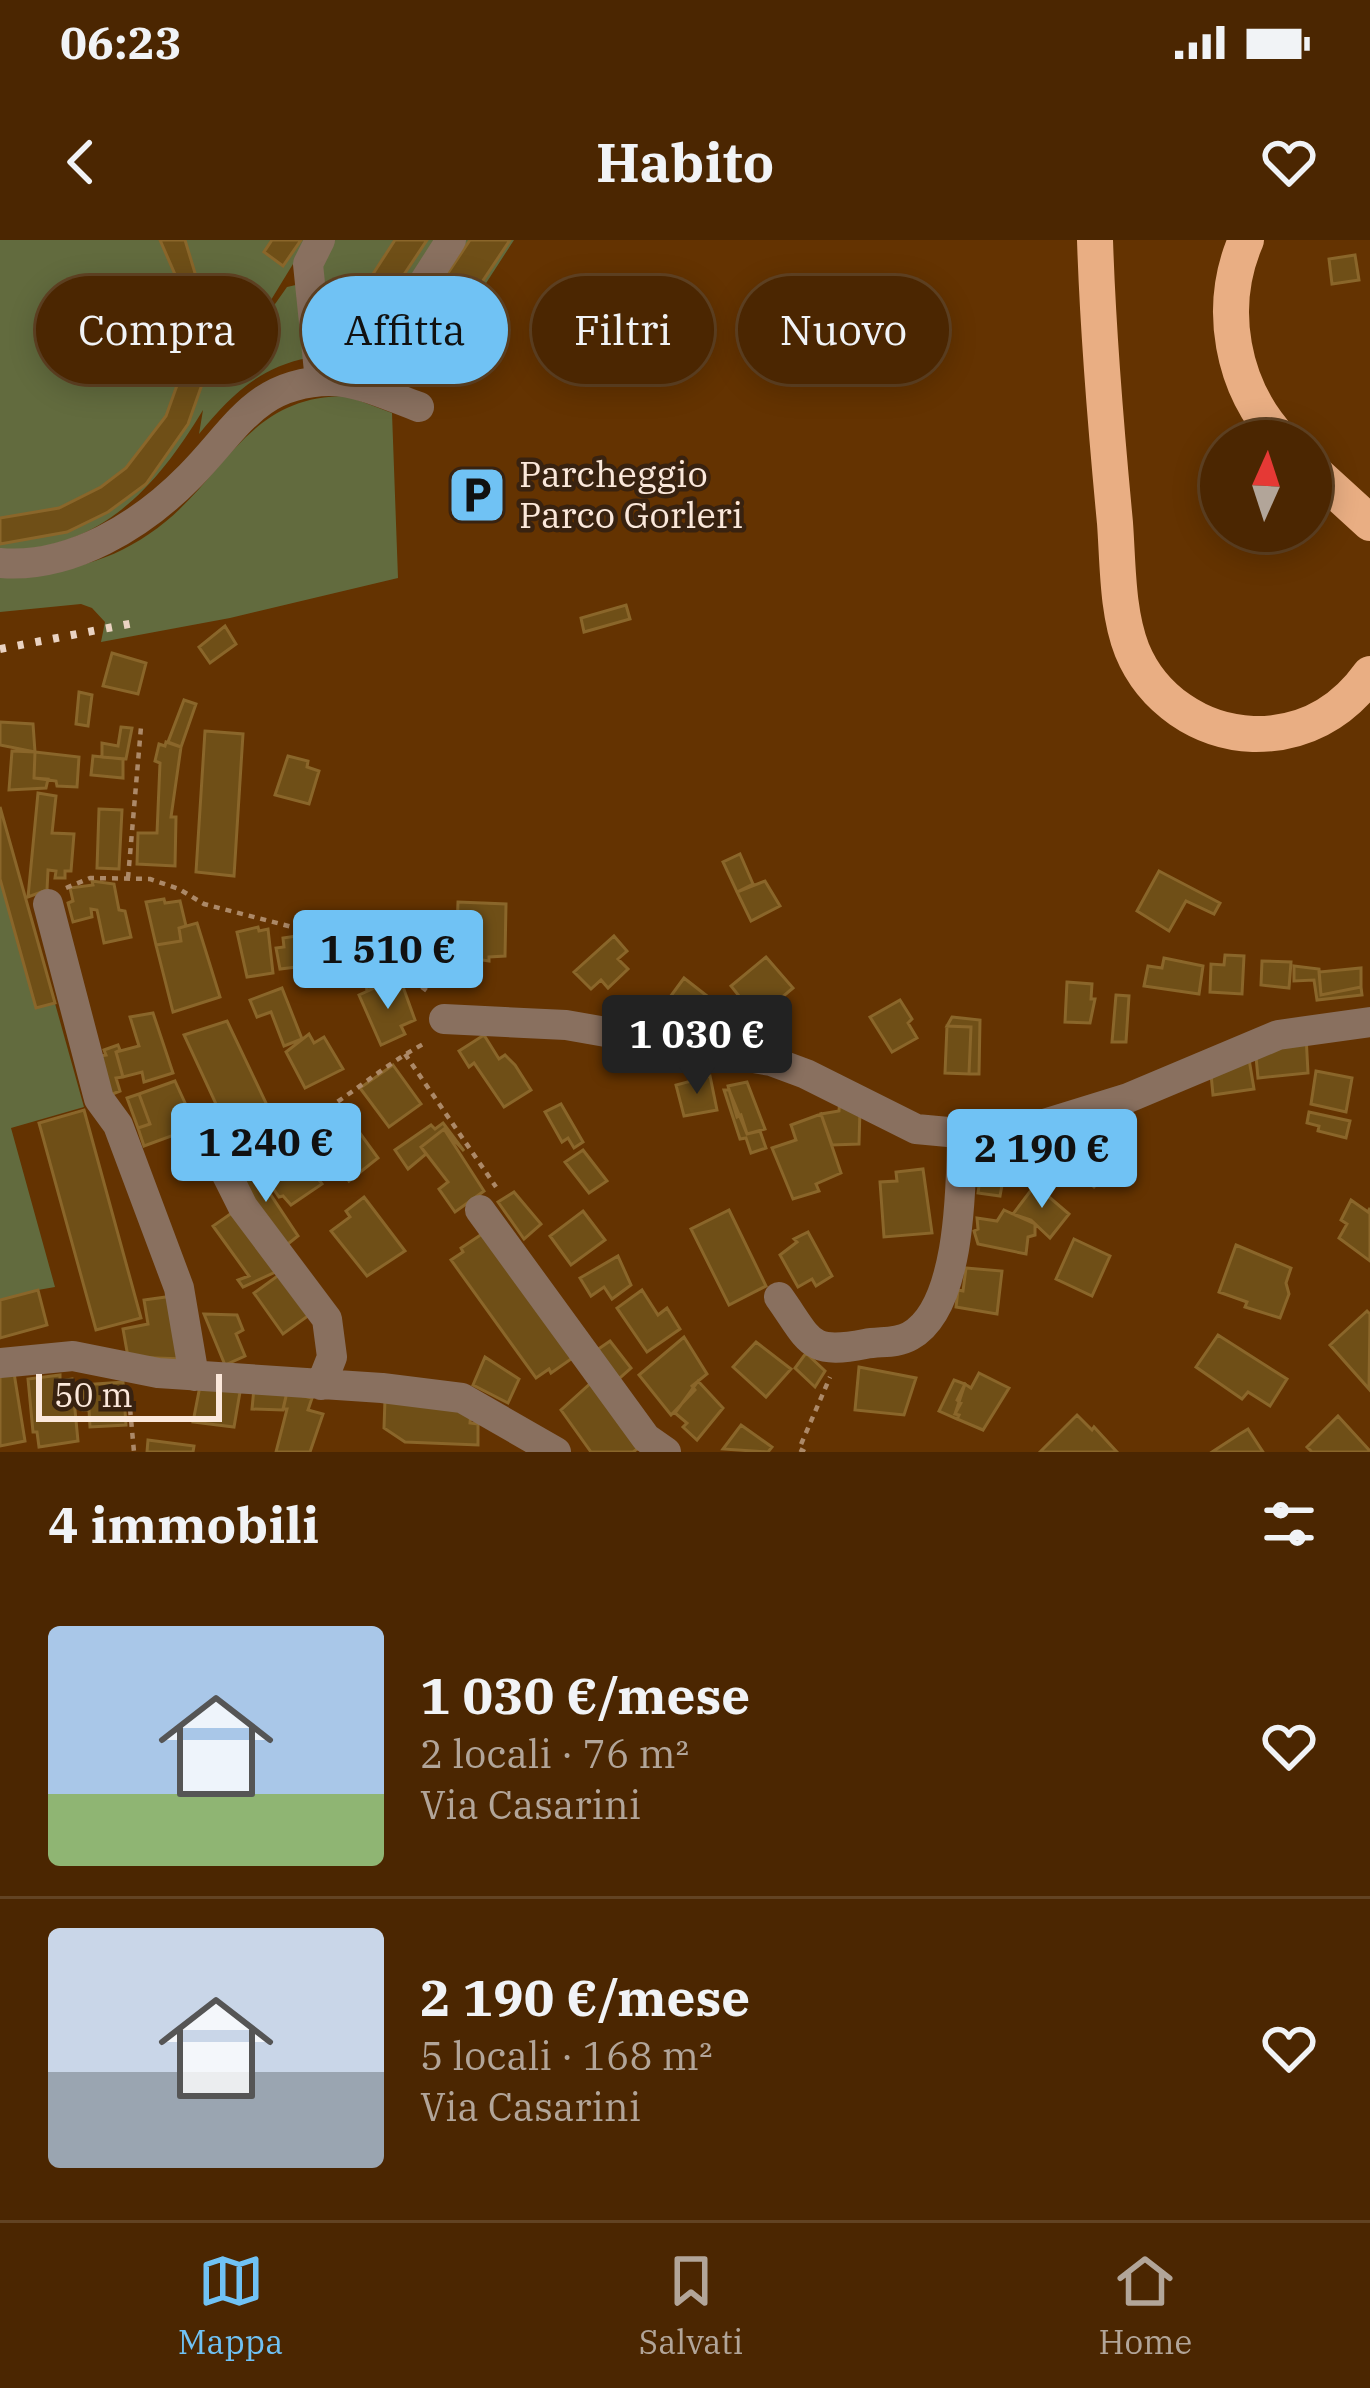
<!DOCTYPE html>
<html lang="it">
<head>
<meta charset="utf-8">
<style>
  :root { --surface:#4b2601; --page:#553210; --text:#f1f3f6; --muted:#b2a599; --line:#624323; --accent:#70c2f4 }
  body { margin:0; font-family:"IBM Plex Serif",serif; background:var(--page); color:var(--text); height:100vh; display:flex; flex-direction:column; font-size:45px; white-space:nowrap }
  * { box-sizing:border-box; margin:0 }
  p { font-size:39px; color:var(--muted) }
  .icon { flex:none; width:66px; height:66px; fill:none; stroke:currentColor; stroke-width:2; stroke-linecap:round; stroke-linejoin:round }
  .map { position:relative; height:1212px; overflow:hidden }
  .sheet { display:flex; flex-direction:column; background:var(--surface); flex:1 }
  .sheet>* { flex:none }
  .top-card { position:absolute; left:36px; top:36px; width:1299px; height:108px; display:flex; gap:24px }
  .needle { width:78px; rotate:3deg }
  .buttons { position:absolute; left:1200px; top:180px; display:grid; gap:24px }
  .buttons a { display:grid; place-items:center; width:132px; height:132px; border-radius:50%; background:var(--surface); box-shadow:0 6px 30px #0003,0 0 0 3px var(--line); font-size:60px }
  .scale { position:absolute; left:36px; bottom:30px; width:186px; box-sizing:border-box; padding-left:12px; border:6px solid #fbe8db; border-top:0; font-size:33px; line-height:42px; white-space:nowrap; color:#fbe8db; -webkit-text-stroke:9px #382210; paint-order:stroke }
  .price { position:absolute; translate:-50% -102px; padding:0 27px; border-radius:12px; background:var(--accent); color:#111; font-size:39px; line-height:78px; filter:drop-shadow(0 3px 6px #0008) }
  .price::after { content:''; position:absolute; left:50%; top:72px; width:36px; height:27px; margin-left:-18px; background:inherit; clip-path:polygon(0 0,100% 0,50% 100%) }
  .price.current { background:#222; color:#fff }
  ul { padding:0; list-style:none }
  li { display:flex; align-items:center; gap:36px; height:300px; padding:0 48px }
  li+li { border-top:3px solid var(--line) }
  li span { display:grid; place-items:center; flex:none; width:336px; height:240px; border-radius:12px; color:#555 }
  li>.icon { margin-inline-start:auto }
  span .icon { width:144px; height:144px; fill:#fffc; stroke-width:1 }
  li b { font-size:51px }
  h2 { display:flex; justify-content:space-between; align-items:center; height:144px; padding:0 48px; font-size:51px }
  .chip { padding:0 42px; border-radius:54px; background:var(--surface); box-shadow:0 6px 30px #0003,0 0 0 3px var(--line); font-size:42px; line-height:108px }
  .chip.current { background:var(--accent); color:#111 }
  .status { display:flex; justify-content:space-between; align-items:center; height:84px; padding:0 60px; background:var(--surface); direction:ltr }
  .status svg { height:33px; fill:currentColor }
  header { display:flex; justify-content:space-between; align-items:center; height:156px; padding:0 48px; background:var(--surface); font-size:54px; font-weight:700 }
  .menu { display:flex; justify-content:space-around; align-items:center; height:168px; border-top:3px solid var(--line); background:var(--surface); font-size:33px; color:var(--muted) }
  .menu a { display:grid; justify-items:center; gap:6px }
  .menu .current { color:var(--accent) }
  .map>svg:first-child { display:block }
  .green { fill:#626b3e }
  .building { fill:#6f4f17; stroke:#8a662a; stroke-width:3 }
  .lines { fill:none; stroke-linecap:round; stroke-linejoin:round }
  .path { stroke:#ac8968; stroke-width:4.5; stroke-dasharray:6 6; stroke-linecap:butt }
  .minor { stroke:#89705f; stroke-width:30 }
  .highway { stroke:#e9ae83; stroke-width:36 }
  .rail { stroke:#ead3c2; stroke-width:8; stroke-dasharray:6 12; stroke-linecap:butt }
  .labels { text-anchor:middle; stroke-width:9; stroke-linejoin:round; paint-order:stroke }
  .poi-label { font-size:36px; fill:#fbe8db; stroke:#382210; text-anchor:start }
</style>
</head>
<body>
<div class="status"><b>06:23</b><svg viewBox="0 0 49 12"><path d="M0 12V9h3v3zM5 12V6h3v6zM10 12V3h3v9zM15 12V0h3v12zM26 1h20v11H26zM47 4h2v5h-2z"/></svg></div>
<header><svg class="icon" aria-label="back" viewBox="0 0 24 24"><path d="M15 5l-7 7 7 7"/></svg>Habito<svg class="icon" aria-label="heart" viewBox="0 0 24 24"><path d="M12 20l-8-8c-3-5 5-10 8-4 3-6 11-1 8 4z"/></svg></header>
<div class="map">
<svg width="1370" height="1212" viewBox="0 0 1370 1212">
  <rect width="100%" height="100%" fill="#643301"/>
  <path class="green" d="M0,0H514L457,88L396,60L385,75L293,24L225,135L287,47L300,44L308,118C259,127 229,157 199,194L203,170C156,248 99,312 0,310Z
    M347,156L392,173L398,338L230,378L101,402L105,382L92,368L81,364L0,372V337C55,333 103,326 149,294C224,244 243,155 347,156Z
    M0,567L84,867L11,888L55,1047L38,1050L47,1085L0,1098Z"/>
  <path class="building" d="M160,0H185L205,66L208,95L205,136L188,184L146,244L108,272L67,292L0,304V278L59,268L101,247L126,228L166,176L180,137L184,94L177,39Z
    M272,0H301L283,26L264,12Z
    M395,0H427L381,69L360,54Z
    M470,0H510L466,66L438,48Z
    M1355,15L1359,40L1332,44L1329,19Z
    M626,365L630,379L584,392L581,378Z
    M225,386L236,404L210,423L199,407Z
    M112,413L146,423L138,454L103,446Z
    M79,452L92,455L88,486L76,484Z
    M184,460L196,464L181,507L168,502Z
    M0,482L33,484L35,512L0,505Z
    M121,487L132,488L126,519L102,517V503L118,506Z
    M205,491L243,494L234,636L196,632Z
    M166,502L181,507L171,577H176L175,626L137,624L138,593H157L160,523L155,521L159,504L165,506Z
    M12,511L35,512L34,538L48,539L46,548L9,550Z
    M35,512L79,517L77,547L57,546L56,541L34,538Z
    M93,516L123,519V538L91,535Z
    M288,516L308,521L307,527L319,531L309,564L275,555Z
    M38,553L56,556L52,593L74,594L71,631H65V638H55L56,631L48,630L47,650L28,657Z
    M0,567L55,763L36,768L0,639Z
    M99,569L122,570L119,629L97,628Z
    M740,614L753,644L737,652L723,622Z
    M1159,631L1220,663L1214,674L1186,661L1169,691L1137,671Z
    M92,641L114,644L119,670L125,671L131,697L104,703L97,670L91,669L92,677L73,682L68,663L73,661L70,648L93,645Z
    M765,641L780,666L751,681L737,652Z
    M164,659L165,663L180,661L186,686L179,688L181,701L156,705L146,662Z
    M458,662L506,664L505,716L489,717V721L469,718V714L456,716Z
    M197,683L220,757L173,772L156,705L181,701L179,688Z
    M258,687L259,691L268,689L273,733L247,737L237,692Z
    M297,696L299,706L309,702L313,725L280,729L276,708L284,707L283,698Z
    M614,696L627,711L618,719L628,729L608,748L601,740L591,749L574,732Z
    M1225,715L1244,716L1242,754L1210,752L1211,724L1224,725Z
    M766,717L793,748L761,775L757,767L751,771L731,746Z
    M1164,718L1203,726L1199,754L1144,746L1148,726L1162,728Z
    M1262,721L1291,722L1289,748L1261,745Z
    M1294,726L1319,729L1321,755L1361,747L1362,755L1317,760L1314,740L1294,741Z
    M1361,728V747L1321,755L1319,732Z
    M365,736H396L399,745L382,752L379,746L367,751Z
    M684,738L707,756L698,765L713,777L702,789L665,764Z
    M1067,742L1092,744L1091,759H1095L1090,783L1065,782Z
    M402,744L415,780L401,786L405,794L381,805L359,755L379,746L382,752Z
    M282,748L302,799L284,806L271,772L257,777L250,760Z
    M1116,755L1129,756L1126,802H1112Z
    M630,760L672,775L696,791L688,804L617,782Z
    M900,760L912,779L908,783L917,798L892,812L870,777Z
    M153,773L173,833L144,842L142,832L123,837L116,812L139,806L130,777Z
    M952,777L980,780L979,834H969L971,787L947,786Z
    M227,781L274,880L235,905L184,795Z
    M947,786L971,787L969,834L945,833Z
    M309,794L314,803L324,797L343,829L305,848L286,812Z
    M484,795L499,819L505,815L515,825L531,850L504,867L474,823L469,827L459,811Z
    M1306,795L1308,833L1258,838L1255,806Z
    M118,805L120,810L116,812L123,837L116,838L120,851L105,857L94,817L106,815L104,810Z
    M1248,813L1254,849L1213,855L1211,834Z
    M393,825L421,864L389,887L360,848Z
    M1316,831L1352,838L1346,872L1311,864Z
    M710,836L717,870L684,876L676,845Z
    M175,841L196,887L144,906L138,888L150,884L139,854Z
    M747,842L765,889L747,894L741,875L737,877L728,846Z
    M724,850H729L747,894L760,891L766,908L751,913L746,898L740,899Z
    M139,854L150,884L138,888L127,858Z
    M840,858L860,869L859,904L832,905L821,874L839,871Z
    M561,864L583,902L574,908L568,898L562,902L545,872Z
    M84,870L141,1078L96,1090L39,883Z
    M1309,872L1350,881L1346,898L1318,891L1319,886L1307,883Z
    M346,874L378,918L349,941L317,895Z
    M821,874L841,933L816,944L819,951L793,959L772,908L796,900L791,885Z
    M1088,882L1111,901L1105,908L1119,920L1094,947L1080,934L1074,939L1063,929L1066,920L1057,914Z
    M443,883L464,911L444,889L421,907L426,914L408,929L395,910L431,885L435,889Z
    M444,889L484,951L455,972L439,949L448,942L421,907Z
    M287,898L322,944L291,965L283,956L279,957L259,928L270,920L265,914Z
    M583,910L607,941L589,953L565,922Z
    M249,922L298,996L284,1007L236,941Z
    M971,924L1005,929L1000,956L978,953L979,946L968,945Z
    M923,929L932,993L884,997L880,942L897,941L896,932Z
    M1035,945L1069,974L1050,998L1031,980L1013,974Z
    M514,952L541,984L524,999L498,962Z
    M364,957L405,1011L367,1036L331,991L350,977L346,971Z
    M1351,960L1368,972L1370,968V1021L1339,998L1347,984L1341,980Z
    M236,970L280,1030L243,1047L238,1040L249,1036L213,986Z
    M729,970L766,1046L729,1065L691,989Z
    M1004,970L1035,984V995L1028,997L1026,1014L978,1004L974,991L978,989L977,978L997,981Z
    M583,971L605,1000L571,1025L550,996Z
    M485,992L574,1117L551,1133L549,1129L536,1138L451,1020L463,1012L461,1008Z
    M808,992L832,1036L816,1046L812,1039L798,1047L780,1015L797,1002L794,999Z
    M1074,999L1110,1016L1092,1056L1056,1039Z
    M1236,1005L1291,1028L1286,1043L1289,1054L1280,1078L1245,1067L1247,1062L1219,1052Z
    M618,1016L631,1045L612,1059L604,1047L591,1056L580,1038Z
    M966,1028L1002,1031L997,1074L956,1067L958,1050L963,1051Z
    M283,1032L312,1073L283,1094L254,1053Z
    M38,1050L47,1085L0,1098V1060Z
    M642,1050L658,1075L667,1068L680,1089L647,1112L617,1068Z
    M173,1056L184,1119L128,1117L123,1089L148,1084L144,1060Z
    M1367,1071L1370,1074L1369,1149L1330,1105Z
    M204,1074L237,1075L243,1090L236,1094L245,1116L225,1125Z
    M1218,1095L1287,1139L1270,1166L1248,1152L1242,1159L1196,1127Z
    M684,1097L707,1134L692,1146L695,1150L671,1175L639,1135Z
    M610,1101L631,1128L614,1143L597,1110Z
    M756,1102L791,1129L766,1157L733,1127Z
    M806,1113L825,1131L815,1147L795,1128Z
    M485,1117L519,1139L508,1163L473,1145Z
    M859,1127L916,1138L904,1175L855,1170Z
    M14,1133L25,1201L0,1206V1136Z
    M979,1133L1009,1148L983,1190L957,1179L959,1175L955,1174L965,1144L971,1148Z
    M60,1135V1141L72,1139L78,1201L39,1207L37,1192H33L28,1139Z
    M954,1140L965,1144L957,1160L961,1163L955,1174L959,1175L957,1179L939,1171Z
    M698,1141L723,1168L697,1200L683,1187L687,1183L675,1173Z
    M123,1142L126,1185L90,1187L89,1170H83L82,1145Z
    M592,1142L640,1207L633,1212H591L561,1170Z
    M200,1146L240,1152L234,1187L193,1182Z
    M254,1148L287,1152L283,1170L252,1169Z
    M287,1152L312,1158L308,1170L323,1174L310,1212H276L287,1169H283Z
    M385,1159L471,1172L470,1183L478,1184V1205L405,1202L384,1188Z
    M1077,1175L1092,1190L1094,1187L1117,1212H1040Z
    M1338,1176L1370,1211V1212H1312L1307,1207Z
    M741,1185L772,1207L768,1212L723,1209Z
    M1248,1189L1263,1212H1212L1238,1195Z
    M148,1200L194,1206L193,1212H147Z"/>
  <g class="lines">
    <path class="path" d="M128,638L141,487
      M66,648L90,638L150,639L179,649L204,664L300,689L339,720L358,729L406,735L431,754
      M405,814L496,947
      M244,915C266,897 293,890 317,875C355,852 387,823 427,802
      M129,1157L134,1212
      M805,1212L799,1209L830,1137"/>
    <path class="minor" d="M320,0L308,24L320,141
      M417,53L451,0
      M0,323C71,329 142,285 190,236C236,190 255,142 330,141C359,141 391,157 419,167
      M48,664L99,859L118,885L179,1048L194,1136
      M444,779L566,785L771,821L806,834L916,889L1002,897L1128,858L1278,795L1370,782
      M225,931L243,967L327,1079L332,1117L321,1145
      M480,970L646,1198L666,1212
      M779,1057C811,1102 808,1115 865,1104C880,1101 896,1104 910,1096C961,1068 961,947 962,896
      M0,1123L73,1116L158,1133L382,1148L462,1158L556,1212"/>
    <path class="highway" d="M1095,0C1098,95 1106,189 1115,283C1118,324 1117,372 1132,410C1152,459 1200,492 1253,494C1302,495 1342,473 1370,434
      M1246,0C1217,67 1231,147 1282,201
      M1311,229L1370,283"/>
    <path class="rail" d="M0,409L139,382"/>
  </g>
  <defs>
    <symbol id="parking-square" viewBox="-11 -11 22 22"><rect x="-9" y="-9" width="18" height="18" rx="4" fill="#70c2f4" stroke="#382210"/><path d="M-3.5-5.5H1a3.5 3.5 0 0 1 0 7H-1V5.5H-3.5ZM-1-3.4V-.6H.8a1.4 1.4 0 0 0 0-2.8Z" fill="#111"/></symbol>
  </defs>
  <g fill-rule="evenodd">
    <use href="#parking-square" x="444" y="222" width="66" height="66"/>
  </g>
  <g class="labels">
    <g class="poi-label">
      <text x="519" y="247">Parcheggio<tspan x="519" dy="41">Parco Gorleri</tspan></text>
    </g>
  </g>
</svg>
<div class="buttons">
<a><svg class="needle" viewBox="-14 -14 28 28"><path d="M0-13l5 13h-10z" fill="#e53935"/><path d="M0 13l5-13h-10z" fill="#b2a599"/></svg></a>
</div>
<div class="scale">50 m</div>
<b class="price" style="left:388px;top:772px">1 510 €</b>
<b class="price current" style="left:697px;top:857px">1 030 €</b>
<b class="price" style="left:266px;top:965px">1 240 €</b>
<b class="price" style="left:1042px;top:971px">2 190 €</b>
<div class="top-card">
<a class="chip">Compra</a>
<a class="chip current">Affitta</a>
<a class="chip">Filtri</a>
<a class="chip">Nuovo</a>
</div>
</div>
<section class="sheet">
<h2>4 immobili<svg class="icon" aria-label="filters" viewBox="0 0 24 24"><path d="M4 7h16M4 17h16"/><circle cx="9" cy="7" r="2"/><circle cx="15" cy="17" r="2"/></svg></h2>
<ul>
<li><span style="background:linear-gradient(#a9c7e8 70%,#8fb573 0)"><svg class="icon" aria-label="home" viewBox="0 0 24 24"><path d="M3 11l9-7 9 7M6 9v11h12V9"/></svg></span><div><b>1 030 €/mese</b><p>2 locali · 76 m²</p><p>Via Casarini</p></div><svg class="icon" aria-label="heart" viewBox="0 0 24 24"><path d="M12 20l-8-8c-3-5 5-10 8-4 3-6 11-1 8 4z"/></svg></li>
<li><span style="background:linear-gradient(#c9d6e8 60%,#9aa5b1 0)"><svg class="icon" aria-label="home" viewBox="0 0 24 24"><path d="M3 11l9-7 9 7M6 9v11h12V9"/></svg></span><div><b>2 190 €/mese</b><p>5 locali · 168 m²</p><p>Via Casarini</p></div><svg class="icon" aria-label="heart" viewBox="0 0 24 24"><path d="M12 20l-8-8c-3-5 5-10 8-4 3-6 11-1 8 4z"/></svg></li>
</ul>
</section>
<nav class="menu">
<a class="current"><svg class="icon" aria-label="map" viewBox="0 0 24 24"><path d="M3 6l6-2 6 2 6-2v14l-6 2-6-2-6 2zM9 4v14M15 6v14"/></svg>Mappa</a>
<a><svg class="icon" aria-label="saved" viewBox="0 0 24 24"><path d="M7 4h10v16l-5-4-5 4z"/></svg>Salvati</a>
<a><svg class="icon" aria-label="home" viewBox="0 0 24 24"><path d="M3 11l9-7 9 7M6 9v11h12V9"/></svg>Home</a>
</nav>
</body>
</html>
